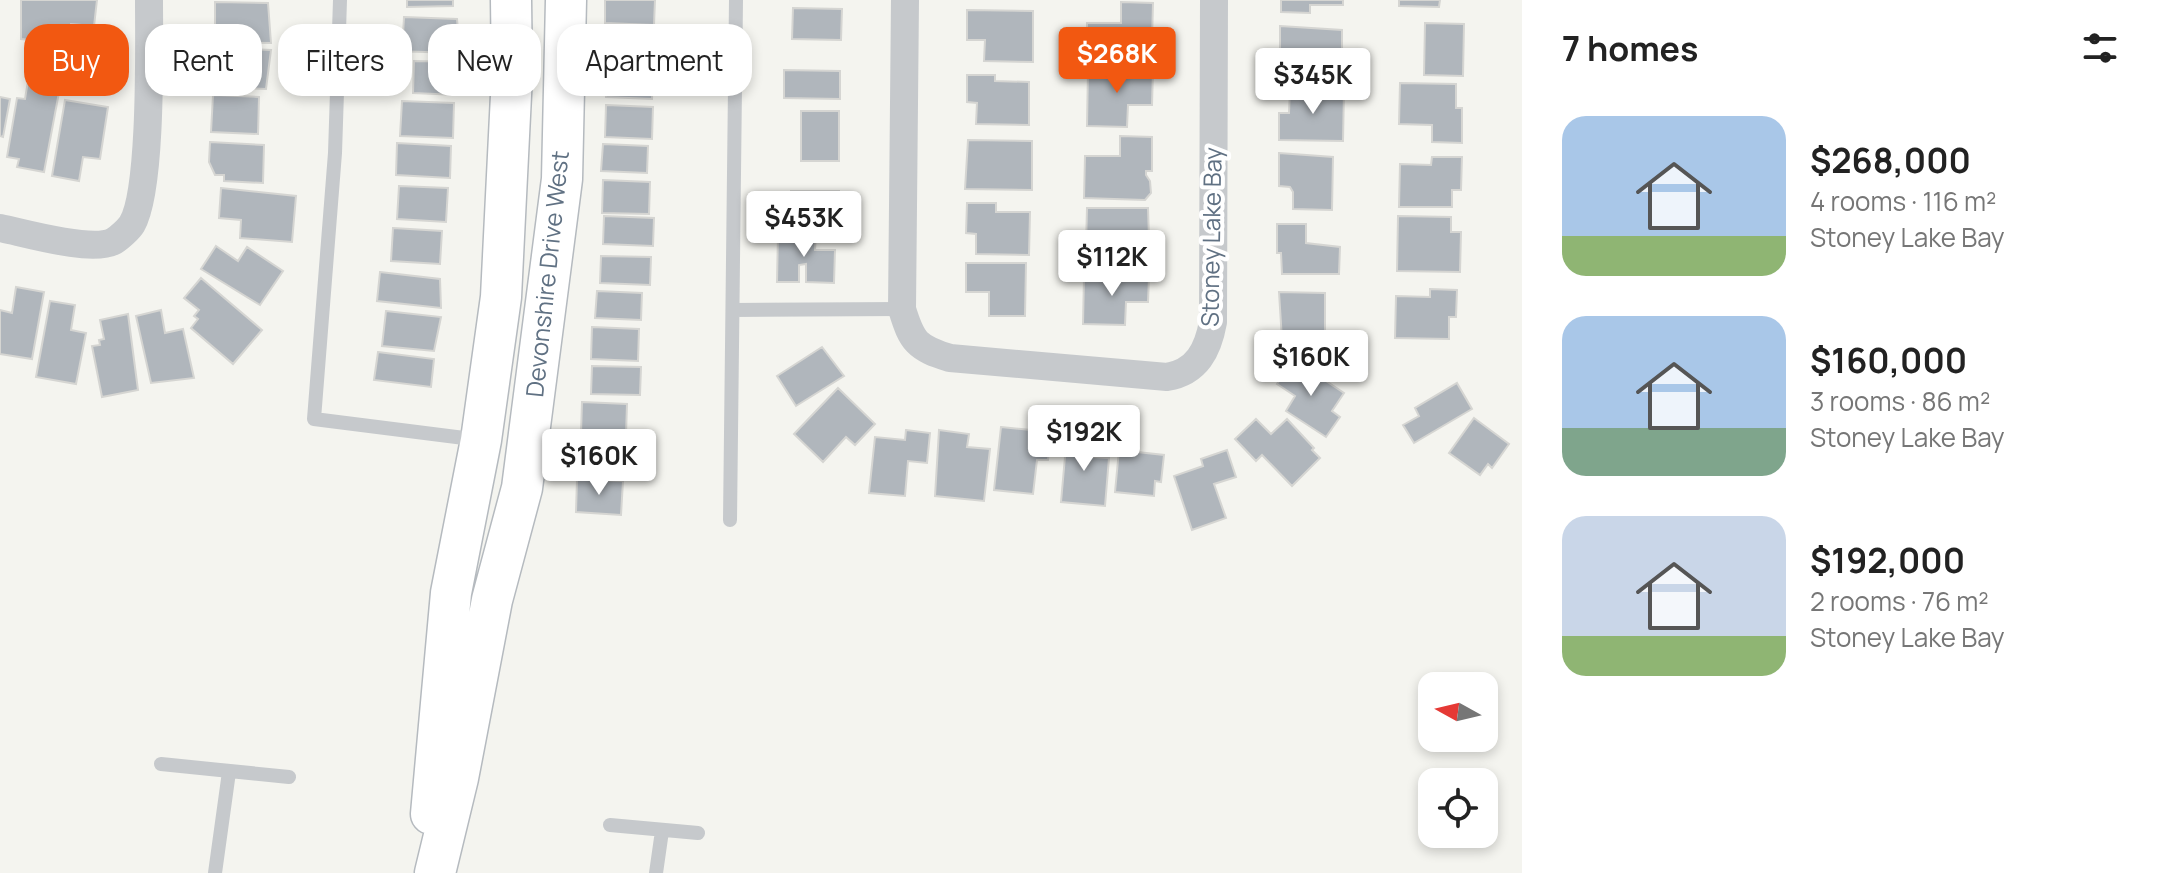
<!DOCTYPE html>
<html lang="en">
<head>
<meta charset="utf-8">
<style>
  :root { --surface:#fff; --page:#f2f2f2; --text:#222; --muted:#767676; --accent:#f25811 }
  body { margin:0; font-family:Manrope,sans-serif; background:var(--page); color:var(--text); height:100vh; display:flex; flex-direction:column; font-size:30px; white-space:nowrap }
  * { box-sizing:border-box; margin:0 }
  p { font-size:26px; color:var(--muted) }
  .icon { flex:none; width:44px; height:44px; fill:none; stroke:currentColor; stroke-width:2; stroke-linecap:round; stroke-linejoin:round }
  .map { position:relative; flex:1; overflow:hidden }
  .panel { display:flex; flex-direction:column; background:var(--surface); width:640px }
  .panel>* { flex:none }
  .banner { position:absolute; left:24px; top:24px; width:760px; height:72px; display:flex; gap:16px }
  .needle { width:52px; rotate:278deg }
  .fabs { position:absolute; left:1418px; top:672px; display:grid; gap:16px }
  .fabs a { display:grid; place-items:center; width:80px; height:80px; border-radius:16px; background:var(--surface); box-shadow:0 4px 12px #0003; font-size:40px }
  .price { position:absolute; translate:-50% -68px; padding:0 18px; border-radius:8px; background:#fff; color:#222; font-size:26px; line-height:52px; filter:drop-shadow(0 2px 4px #0008) }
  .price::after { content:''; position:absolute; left:50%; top:48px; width:24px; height:18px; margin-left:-12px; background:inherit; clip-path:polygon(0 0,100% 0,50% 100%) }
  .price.active { background:var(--accent); color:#fff }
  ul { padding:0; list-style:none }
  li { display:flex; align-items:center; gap:24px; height:200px; padding:0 40px }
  li span { display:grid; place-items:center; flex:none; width:224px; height:160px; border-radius:24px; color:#555 }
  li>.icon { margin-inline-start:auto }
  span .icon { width:96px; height:96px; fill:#fffc; stroke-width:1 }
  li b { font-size:34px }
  h2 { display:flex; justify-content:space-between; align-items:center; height:96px; padding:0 40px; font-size:34px }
  .pill { padding:0 28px; border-radius:24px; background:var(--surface); box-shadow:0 4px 12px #0003; font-size:28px; line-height:72px }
  .pill.active { background:var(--accent); color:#fff }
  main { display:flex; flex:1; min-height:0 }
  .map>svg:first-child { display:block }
  .building { fill:#b0b6bc; stroke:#d5d5d2; stroke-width:2 }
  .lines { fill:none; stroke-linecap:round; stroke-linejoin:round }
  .secondary-casing { stroke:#b5babf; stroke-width:43 }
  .lane { stroke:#c6c9cc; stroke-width:14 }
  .street { stroke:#c6c9cc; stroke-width:28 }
  .secondary { stroke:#fff; stroke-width:40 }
  .labels { text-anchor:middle; stroke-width:8; stroke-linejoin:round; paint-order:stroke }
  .street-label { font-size:24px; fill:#607183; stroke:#fff }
</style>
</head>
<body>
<main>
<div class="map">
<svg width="1522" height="873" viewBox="0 0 1522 873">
  <rect width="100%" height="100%" fill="#f4f4ef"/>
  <path class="building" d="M21,0H97L94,26L71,24L69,44L21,39Z
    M407,0H453V6L407,7Z
    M605,0H655L654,25L605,23Z
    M1281,0H1343V5H1310V13L1281,12Z
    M1399,0H1440L1439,7L1399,6Z
    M215,2L268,3L271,43L221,42V28H215Z
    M1121,2L1153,3L1152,40H1147V62L1087,61V23H1121Z
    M793,8L842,9L841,40L792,39Z
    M967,10L1033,11V62L984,61L985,40H967Z
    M404,17L457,19L460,53L390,51V34L403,35Z
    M1425,23L1464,24L1463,76L1424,75Z
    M1280,26L1342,30V67H1336V82L1290,81L1291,61H1301V56H1280Z
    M610,29L658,31L657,63L609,61Z
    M221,48L271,50L266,89L215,87V62H220Z
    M414,61L456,62L458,95L413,93Z
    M1088,69L1153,70L1152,105H1128L1127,127L1087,126Z
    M607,70L653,73L652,99L606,97Z
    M784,70L840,71V99L784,98Z
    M967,75H995V81L1029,82V125L976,124L977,103L967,102Z
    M28,81L60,87L44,172L17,167L19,159L7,157L17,98L25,99Z
    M1400,83L1456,84V108H1462V143L1432,142V125L1399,124Z
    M1290,89L1344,90L1343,141L1279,140V113H1289Z
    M213,95L259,97L258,134L211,132Z
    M0,97L10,99L3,137L0,136Z
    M65,100L108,107L100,159L83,157L79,181L52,176Z
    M402,101L454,103L453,138L400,136Z
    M606,105L653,107L652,139L605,137Z
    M801,111H839V161H801Z
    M1120,136L1152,137V171H1146V175L1150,181L1151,193L1145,200L1084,198L1085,156H1120Z
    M968,140L1032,141V190L965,189Z
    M210,142L264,145L263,183L224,181V175H215L209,162Z
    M397,143L451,146L450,178L396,175Z
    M603,144L648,146L647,173L601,171Z
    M1279,153L1333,157L1332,210L1293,209V192L1290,187L1279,186Z
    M1432,157H1462L1461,190H1452V207H1399L1400,164L1431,165Z
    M603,180L650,182L649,214L602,213Z
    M399,186L448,188L446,222L397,219Z
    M221,188L296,196L292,242L240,238L241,220L219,218Z
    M791,191H839V223L790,222Z
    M967,203H996V212H1030L1029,255L976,254V234L966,233Z
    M1087,208H1148L1150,268H1105V246H1086Z
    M604,216L654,218L653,246L603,244Z
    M1398,216L1451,217V232H1461L1460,272L1397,271Z
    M1277,224H1306V243L1340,247L1339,274H1282L1281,253H1277Z
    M393,228L442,231L440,264L391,261Z
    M778,232H816L815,250H835L834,283L806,282V264L799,265V282H777Z
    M216,246L238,261L247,247L283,271L260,305L201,269Z
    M601,256L651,257L650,285L600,283Z
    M966,263H1026L1025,316H989V292H966Z
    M380,272L440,279L441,308L377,301Z
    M1084,276L1149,277L1148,302H1126L1125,325L1083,324Z
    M201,278L262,330L233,364L191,328L198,319L194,316L199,310L184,298Z
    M16,287L44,292L32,359L0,354V310L12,313Z
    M1430,289L1457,290L1456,317H1449V339L1395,338L1396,296L1430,297Z
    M597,291L642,293L641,320L595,318Z
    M1279,292L1325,293V341L1282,340Z
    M50,301L75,305L71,330L86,333L76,384L36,377Z
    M161,310L165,333L183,329L194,378L151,383L136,316Z
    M386,311L441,317L434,351L382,346Z
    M128,314L138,390L102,397L92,346L100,345L99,340L104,339L100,320Z
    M592,327L639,329L638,361L591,359Z
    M822,347L844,376L796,406L777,376Z
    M378,352L434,359L431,387L374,380Z
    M1293,359L1344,393L1332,411L1340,417L1326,437L1286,411L1295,396L1277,384Z
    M592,366L641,367L640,395L591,394Z
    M1457,383L1472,409L1414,443L1403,425L1419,416L1415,408Z
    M838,388L875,424L855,445L846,437L823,462L794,434Z
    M582,402L627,404L626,435L581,433Z
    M1474,418L1509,444L1492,468L1488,464L1480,475L1449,453Z
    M1256,419L1271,434L1287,419L1314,448L1312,450L1320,458L1292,486L1262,455L1256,461L1235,439Z
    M1001,427L1051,432L1048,460H1037L1033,494L994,490Z
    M906,430L930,433L927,463L908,461L905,496L869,493L875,437L905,440Z
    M939,430L969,434L967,447L990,449L984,501L935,496Z
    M1067,434L1094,436L1093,457L1109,458L1105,506L1061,502Z
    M580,441L619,442L618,468L579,467Z
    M1119,450L1164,455L1161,482L1155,481L1154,496L1115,492Z
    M1227,450L1236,477L1214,484L1226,518L1192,530L1174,476L1203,466L1201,459Z
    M577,479L623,481L621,515L576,512Z"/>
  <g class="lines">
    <defs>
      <path id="secondary" d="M431,814L451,593L481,440L501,297L512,75L511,0
        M435,873L458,778L492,600L522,488L562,179L566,0"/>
    </defs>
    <use href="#secondary" class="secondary-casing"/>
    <path class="lane" d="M340,0L335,153L314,419L480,440
      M734,310L902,309
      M730,520L736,0
      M161,764L289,777
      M610,825L698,833
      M215,873L229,772
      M656,873L662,831"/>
    <path class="street" d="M905,0L902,309C912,342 917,348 950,358L1167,377C1197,372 1208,350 1213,322L1214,0
      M0,228C25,233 92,253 114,241C119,238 129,229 132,224C152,190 149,46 149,0"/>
    <use href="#secondary" class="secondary"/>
  </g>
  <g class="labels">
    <g class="street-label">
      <text transform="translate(1212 237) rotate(-89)" y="8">Stoney Lake Bay</text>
      <text transform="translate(548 274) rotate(-84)" y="8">Devonshire Drive West</text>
    </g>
  </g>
</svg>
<div class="fabs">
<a><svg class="needle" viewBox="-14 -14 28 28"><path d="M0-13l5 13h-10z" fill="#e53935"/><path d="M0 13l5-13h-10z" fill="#767676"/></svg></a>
<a><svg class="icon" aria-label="locate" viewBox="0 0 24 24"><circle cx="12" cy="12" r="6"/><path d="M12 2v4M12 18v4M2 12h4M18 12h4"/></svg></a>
</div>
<b class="price active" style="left:1117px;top:95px">$268K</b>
<b class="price" style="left:1313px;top:116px">$345K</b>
<b class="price" style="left:804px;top:259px">$453K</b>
<b class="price" style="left:1112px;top:298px">$112K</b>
<b class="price" style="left:1311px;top:398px">$160K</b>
<b class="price" style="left:1084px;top:473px">$192K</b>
<b class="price" style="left:599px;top:497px">$160K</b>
<div class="banner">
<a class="pill active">Buy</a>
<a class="pill">Rent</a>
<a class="pill">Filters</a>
<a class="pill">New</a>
<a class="pill">Apartment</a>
</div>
</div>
<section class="panel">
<h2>7 homes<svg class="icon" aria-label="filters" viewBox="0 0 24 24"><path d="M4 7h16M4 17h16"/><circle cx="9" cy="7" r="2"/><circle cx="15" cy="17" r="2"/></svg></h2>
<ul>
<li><span style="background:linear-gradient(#a9c7e8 75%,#8fb573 0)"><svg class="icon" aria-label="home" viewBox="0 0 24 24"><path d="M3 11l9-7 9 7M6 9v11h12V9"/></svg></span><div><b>$268,000</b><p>4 rooms · 116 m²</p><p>Stoney Lake Bay</p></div></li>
<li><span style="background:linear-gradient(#a9c7e8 70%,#7fa58c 0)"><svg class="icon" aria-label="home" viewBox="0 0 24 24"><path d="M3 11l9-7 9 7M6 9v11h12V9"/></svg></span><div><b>$160,000</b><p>3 rooms · 86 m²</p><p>Stoney Lake Bay</p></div></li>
<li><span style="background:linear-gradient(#c9d6e8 75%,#8fb573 0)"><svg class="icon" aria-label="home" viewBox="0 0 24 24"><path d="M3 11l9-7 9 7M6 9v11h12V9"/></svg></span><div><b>$192,000</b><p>2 rooms · 76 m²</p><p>Stoney Lake Bay</p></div></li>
</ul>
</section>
</main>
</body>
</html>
